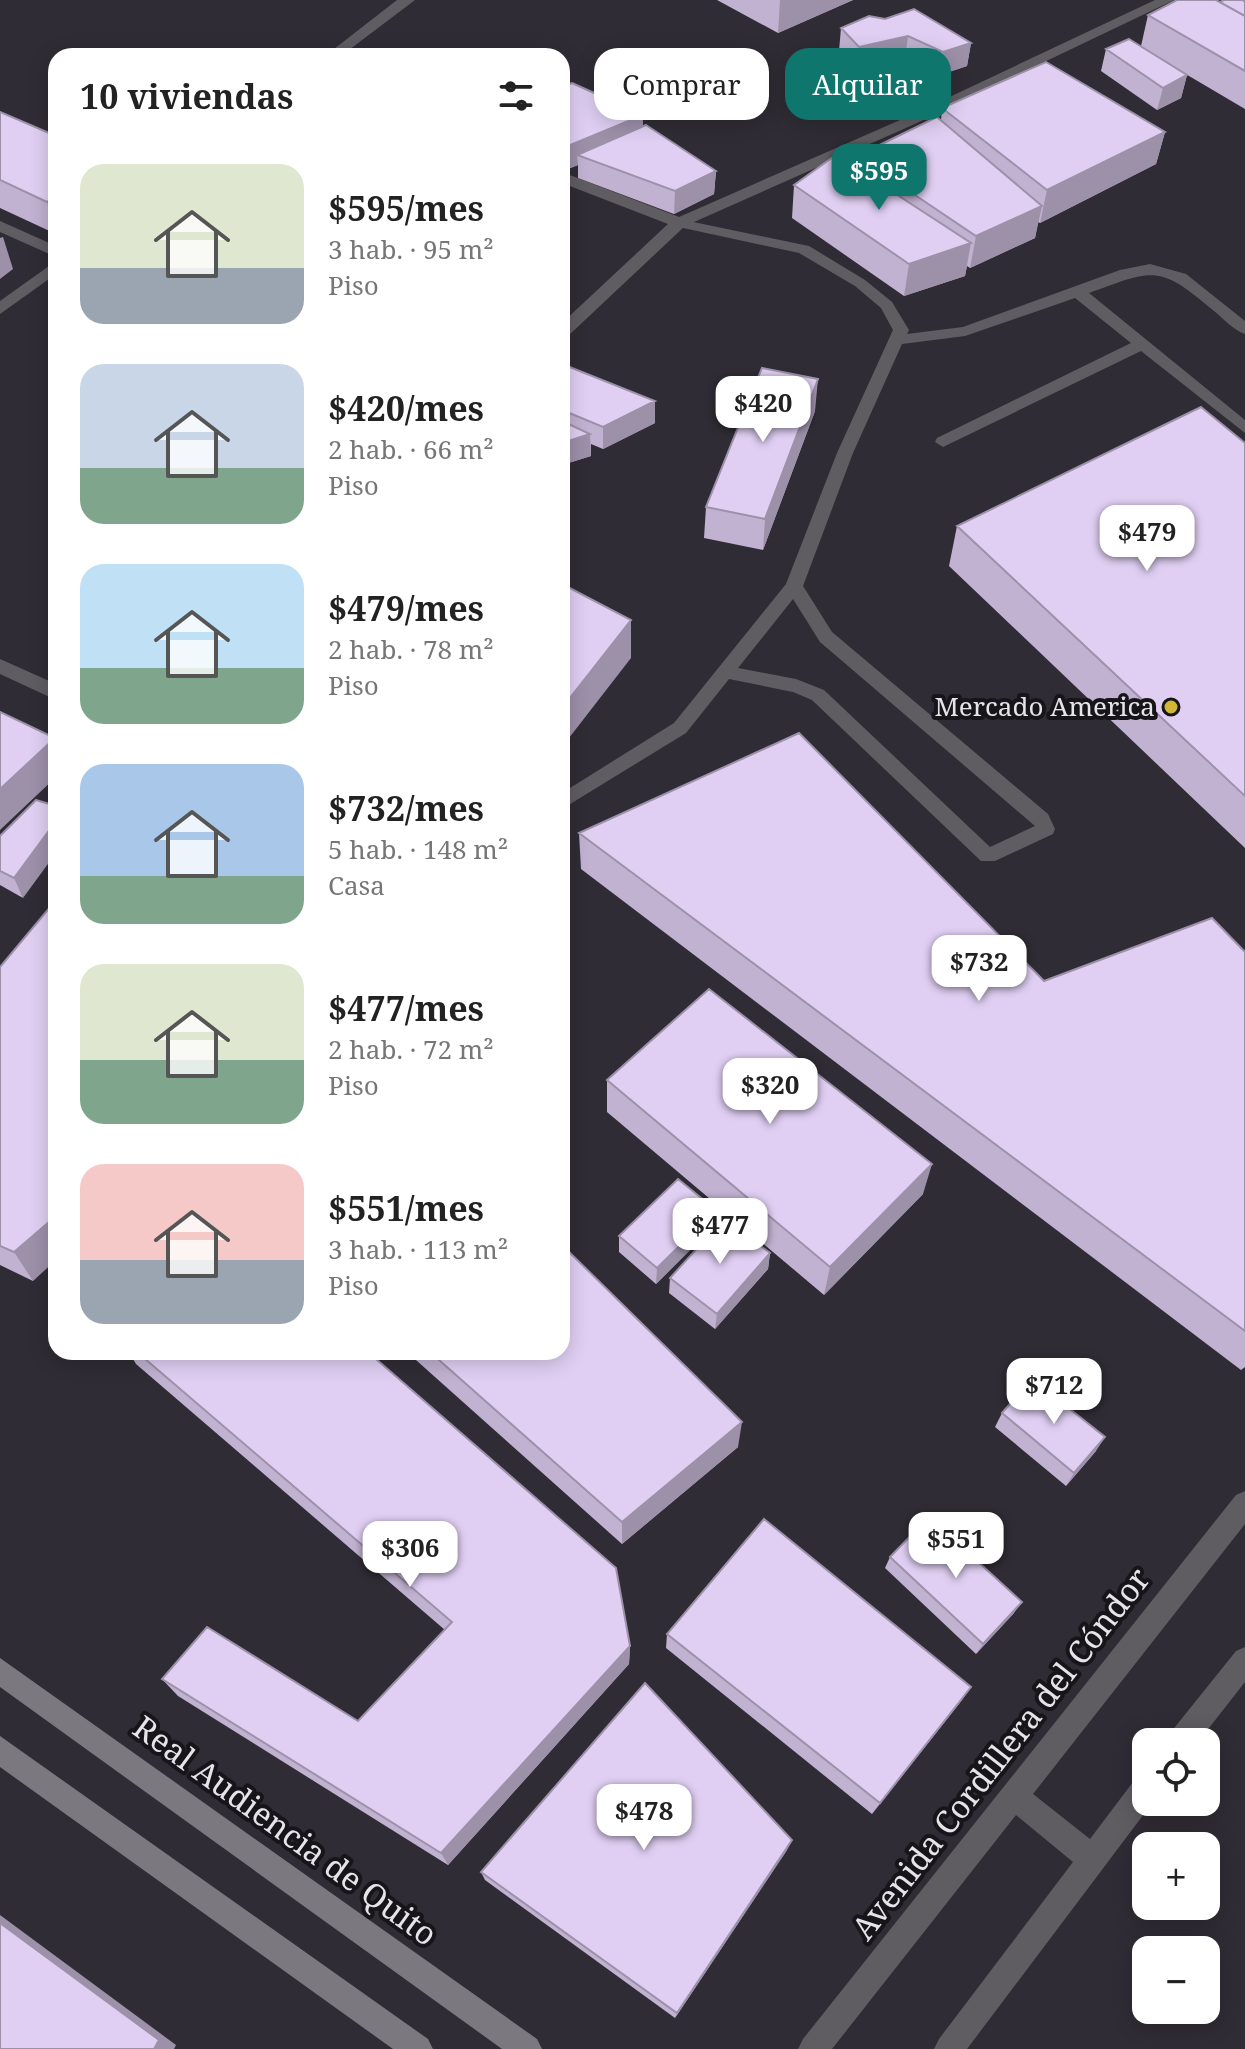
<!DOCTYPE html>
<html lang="es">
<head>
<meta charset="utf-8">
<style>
  :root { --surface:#fff; --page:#f2f2f2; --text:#222; --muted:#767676; --accent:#0f766e }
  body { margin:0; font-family:"Noto Serif",serif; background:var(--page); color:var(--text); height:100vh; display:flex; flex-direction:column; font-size:30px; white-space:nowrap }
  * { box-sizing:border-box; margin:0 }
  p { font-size:26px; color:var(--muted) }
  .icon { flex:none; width:44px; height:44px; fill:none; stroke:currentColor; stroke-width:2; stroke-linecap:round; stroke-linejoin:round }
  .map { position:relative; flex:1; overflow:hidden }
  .details { position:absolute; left:48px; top:48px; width:522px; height:1312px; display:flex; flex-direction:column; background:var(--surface); border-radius:24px; box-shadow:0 4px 20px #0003 }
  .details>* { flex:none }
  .guide { position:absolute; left:594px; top:48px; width:530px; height:72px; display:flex; gap:16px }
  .tools { position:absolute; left:1132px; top:1728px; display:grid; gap:16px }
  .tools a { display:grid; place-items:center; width:88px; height:88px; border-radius:16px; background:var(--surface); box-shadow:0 4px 20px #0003; font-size:40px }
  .price { position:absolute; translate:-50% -68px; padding:0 18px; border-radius:16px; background:#fff; color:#222; font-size:26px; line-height:52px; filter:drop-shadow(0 2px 4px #0008) }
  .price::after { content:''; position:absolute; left:50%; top:48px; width:24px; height:18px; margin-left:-12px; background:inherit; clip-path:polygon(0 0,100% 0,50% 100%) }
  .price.current { background:var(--accent); color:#fff }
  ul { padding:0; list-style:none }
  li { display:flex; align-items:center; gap:24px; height:200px; padding:0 32px }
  li span { display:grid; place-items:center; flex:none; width:224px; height:160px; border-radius:24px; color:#555 }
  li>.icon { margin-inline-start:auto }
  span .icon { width:96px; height:96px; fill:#fffc; stroke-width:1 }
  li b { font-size:34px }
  h2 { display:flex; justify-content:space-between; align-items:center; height:96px; padding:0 32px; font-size:34px }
  .chip { padding:0 28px; border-radius:24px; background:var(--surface); box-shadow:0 4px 20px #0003; font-size:28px; line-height:72px }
  .chip.current { background:var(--accent); color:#fff }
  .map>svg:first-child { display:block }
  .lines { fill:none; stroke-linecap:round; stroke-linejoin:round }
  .service { fill:#605d62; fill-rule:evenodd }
  .minor { fill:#605d62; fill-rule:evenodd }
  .tertiary { fill:#605d62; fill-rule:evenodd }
  .secondary { fill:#7b7880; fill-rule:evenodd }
  .wall { fill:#c1b2d1 }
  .shaded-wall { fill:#9d91aa }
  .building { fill:#e0cff3; stroke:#9d91aa; stroke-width:2 }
  .poi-dot { fill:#d2b736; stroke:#17151a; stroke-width:3 }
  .labels { text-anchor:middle; stroke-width:8; stroke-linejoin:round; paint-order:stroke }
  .poi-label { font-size:26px; fill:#e6e3ea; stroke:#17151a; text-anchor:end }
  .near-street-label { font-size:32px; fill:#e6e3ea; stroke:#17151a }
</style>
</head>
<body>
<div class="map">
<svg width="1245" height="2049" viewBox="0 0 1245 2049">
  <rect width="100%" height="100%" fill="#302c35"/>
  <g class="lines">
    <path class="service" d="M679,219L809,246L865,280L892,302L909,330L907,334L963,327L1120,270L1150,264L1186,274L1245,321V334C1233,330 1224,319 1214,311C1159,264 1154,269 1089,293L1245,420V433L1141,351L943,447L935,442L937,438L1131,343L1075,298L965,336L902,344L853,453L803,586L832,632L1048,814L1055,829L1053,834L995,861H981L812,700L793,692L729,679L686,733L562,809V793L674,723L786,584L837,453L893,330L881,308L855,286L799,253L674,226V220ZM793,599L820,642L1035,826L990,847L824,690L796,679L738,668Z"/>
    <path class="minor" d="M397,0H415L341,56H325Z
      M1155,0H1174L917,123L685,226L568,336L562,337V323L668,224L562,183V172L679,217L907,117Z
      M0,221L56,246V257L0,232Z
      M56,261V274L0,314V301Z
      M0,659L56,684V700L0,674Z"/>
    <path class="tertiary" d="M1245,1491V1524L1033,1794L1090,1839L1136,1778L1146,1774V1802H1153L967,2049H934L939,2039L1073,1862L1016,1815L832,2049H798L803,2039L1236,1495Z
      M1245,1647V1682L1198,1742H1167L1171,1732L1236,1651Z"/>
    <path class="secondary" d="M0,1658L537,2039L542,2049H502L0,1687Z
      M0,1736L428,2039L433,2049H393L0,1767Z"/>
  </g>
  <path class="wall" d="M717,0H853L778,33Z
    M1220,2H1245V109L1184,73L1187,75L1181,98L1157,110L1101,71L1106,49L1141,46L1148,15Z
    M841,28L971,43L967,66L940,75L905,59L856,69L839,51Z
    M562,87L643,127L716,171L714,194L674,214L578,178V165L568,169L562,166Z
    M942,108L1165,132L1156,164L1040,223L1038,222L1035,238L970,268L967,266L965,276L904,296L792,218L794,185L856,168L857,156L941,120Z
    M0,112L56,136V234L0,208Z
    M562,371L655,401V423L603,449L591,444V456L562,465Z
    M815,411L763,550L704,538L706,507Z
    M1245,443V848L949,566L957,526Z
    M579,833L1044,981L1245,952V1367L1241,1370L581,869Z
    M0,836L23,898L0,885Z
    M0,967L33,1281L0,1265Z
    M607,1080L923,1194L824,1295L607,1112Z
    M716,1210L714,1226L656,1284L619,1252V1236Z
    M770,1253L768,1269L715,1329L669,1293L670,1278Z
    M129,1352H368L630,1646L629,1664L448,1865L178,1696L162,1679L358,1721L445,1630L136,1364Z
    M407,1352H562L738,1447L622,1544Z
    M1002,1413L1096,1451L1066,1486L995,1427Z
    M890,1557L1014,1613L976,1654L885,1568Z
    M667,1634L962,1700L872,1814L666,1648Z
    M787,1850L675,2018L485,1880L481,1872Z"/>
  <path class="shaded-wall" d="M780,0H853L778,33Z
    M908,36L905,59L856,69L859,47Z
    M971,43L967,66L940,75L943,52Z
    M1187,75L1181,98L1157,110L1163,88Z
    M643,115V137L577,155L578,165L568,169V146Z
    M1165,132L1156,164L1040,223L1047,190Z
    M716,171L714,194L674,214L675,191Z
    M56,195V234L47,202Z
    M1042,206L1035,238L970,268L976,236Z
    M3,237L13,269L0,279V238Z
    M971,243L965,276L904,296L909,264Z
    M818,379L815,411L763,550L765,519Z
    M655,401V423L603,449V427Z
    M590,434L591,456L562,465V443Z
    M631,620V658L562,747V708Z
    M55,738L56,741V777L0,830V789Z
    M56,821V853L23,898L14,878Z
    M932,1164L923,1194L824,1295L830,1267Z
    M716,1210L714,1226L656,1284L657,1268Z
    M56,1216V1260L33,1281L14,1252Z
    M770,1253L768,1269L715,1329L717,1314Z
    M742,1422L738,1447L622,1544V1522Z
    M1105,1437L1096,1451L1066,1486L1074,1473Z
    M1022,1602L1014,1613L976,1654L983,1644Z
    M630,1646L629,1664L448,1865L441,1853Z
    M971,1687L962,1700L872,1814L880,1803Z
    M792,1840L787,1850L675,2018L677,2013Z
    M0,1915L176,2045L174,2049H154L0,1923Z"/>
  <path class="building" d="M1177,0H1216L1245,16V71L1148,15Z
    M1224,0H1243L1245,2V16L1220,2Z
    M914,9L971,43L943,52L908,36L859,47L841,28L869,16L885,19Z
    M1129,39L1187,75L1163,88L1106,49Z
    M1046,62L1165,132L1047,190L942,108Z
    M572,83L643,115L568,146L562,144V87Z
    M0,112L56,136V195L47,202L0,180Z
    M937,117L1042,206L976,236L857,156Z
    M646,125L716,171L675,191L577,155Z
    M836,155L971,243L909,264L794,185Z
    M567,366L655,401L603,427L562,410V371Z
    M762,368L818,379L765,519L706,507Z
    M1201,407L1245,443V796L957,526Z
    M562,421L590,434L562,443Z
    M562,584L631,620L562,708Z
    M0,712L55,738L0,789Z
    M799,733L1044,981L1212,918L1245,952V1331L579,833Z
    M36,800L56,806V821L14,878L0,871V836Z
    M56,900V1216L14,1252L0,1246V967Z
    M709,989L932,1164L830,1267L607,1080Z
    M678,1179L716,1210L657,1268L619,1236Z
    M724,1219L770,1253L717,1314L670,1278Z
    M562,1245L742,1422L622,1522L430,1352H562Z
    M137,1352H368L616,1568L630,1646L441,1853L162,1679L207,1627L358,1721L452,1622Z
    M1032,1379L1105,1437L1074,1473L1002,1413Z
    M929,1517L1022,1602L983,1644L890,1557Z
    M764,1519L971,1687L880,1803L667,1634Z
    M645,1683L792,1840L677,2013L481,1872Z
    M0,1923L159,2040L154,2049H0Z"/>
  <circle class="poi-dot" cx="1171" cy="707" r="8"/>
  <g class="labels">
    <g class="poi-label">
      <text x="1155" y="716">Mercado America</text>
    </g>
    <g class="near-street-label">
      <text transform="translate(1001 1754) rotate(-52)" y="11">Avenida Cordillera del Cóndor</text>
      <text transform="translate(285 1831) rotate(36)" y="11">Real Audiencia de Quito</text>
    </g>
  </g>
</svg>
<div class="tools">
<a><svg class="icon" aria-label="locate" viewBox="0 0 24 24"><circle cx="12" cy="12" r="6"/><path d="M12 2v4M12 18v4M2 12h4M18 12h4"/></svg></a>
<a>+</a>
<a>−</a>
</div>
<b class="price current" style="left:879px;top:212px">$595</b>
<b class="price" style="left:763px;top:444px">$420</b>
<b class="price" style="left:1147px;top:573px">$479</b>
<b class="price" style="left:979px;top:1003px">$732</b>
<b class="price" style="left:770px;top:1126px">$320</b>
<b class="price" style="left:720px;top:1266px">$477</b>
<b class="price" style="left:1054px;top:1426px">$712</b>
<b class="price" style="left:956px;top:1580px">$551</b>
<b class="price" style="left:410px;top:1589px">$306</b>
<b class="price" style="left:644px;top:1852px">$478</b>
<div class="guide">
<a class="chip">Comprar</a>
<a class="chip current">Alquilar</a>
</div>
<section class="details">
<h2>10 viviendas<svg class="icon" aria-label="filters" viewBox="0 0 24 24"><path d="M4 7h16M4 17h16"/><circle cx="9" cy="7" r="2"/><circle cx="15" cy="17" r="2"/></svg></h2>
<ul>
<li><span style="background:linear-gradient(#dfe7d0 65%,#9aa5b1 0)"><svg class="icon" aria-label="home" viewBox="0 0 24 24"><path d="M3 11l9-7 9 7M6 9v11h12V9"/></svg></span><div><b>$595/mes</b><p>3 hab. · 95 m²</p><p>Piso</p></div></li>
<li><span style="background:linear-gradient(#c9d6e8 65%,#7fa58c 0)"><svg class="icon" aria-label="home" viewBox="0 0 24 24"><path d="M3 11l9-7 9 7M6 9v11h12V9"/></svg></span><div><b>$420/mes</b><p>2 hab. · 66 m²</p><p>Piso</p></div></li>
<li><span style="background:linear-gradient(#bfe0f5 65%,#7fa58c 0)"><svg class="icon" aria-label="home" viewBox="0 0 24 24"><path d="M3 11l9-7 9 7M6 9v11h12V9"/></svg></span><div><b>$479/mes</b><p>2 hab. · 78 m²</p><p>Piso</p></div></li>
<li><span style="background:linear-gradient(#a9c7e8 70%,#7fa58c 0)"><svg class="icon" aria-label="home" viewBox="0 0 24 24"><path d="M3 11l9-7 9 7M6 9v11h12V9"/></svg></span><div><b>$732/mes</b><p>5 hab. · 148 m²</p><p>Casa</p></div></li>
<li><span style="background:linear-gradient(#dfe7d0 60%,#7fa58c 0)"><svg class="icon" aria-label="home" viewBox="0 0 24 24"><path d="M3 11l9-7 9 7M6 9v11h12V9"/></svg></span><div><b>$477/mes</b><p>2 hab. · 72 m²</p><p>Piso</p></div></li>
<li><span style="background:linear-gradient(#f6c9c9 60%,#9aa5b1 0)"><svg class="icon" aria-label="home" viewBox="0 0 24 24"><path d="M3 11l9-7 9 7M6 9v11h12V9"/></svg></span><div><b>$551/mes</b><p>3 hab. · 113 m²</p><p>Piso</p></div></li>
</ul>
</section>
</div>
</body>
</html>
